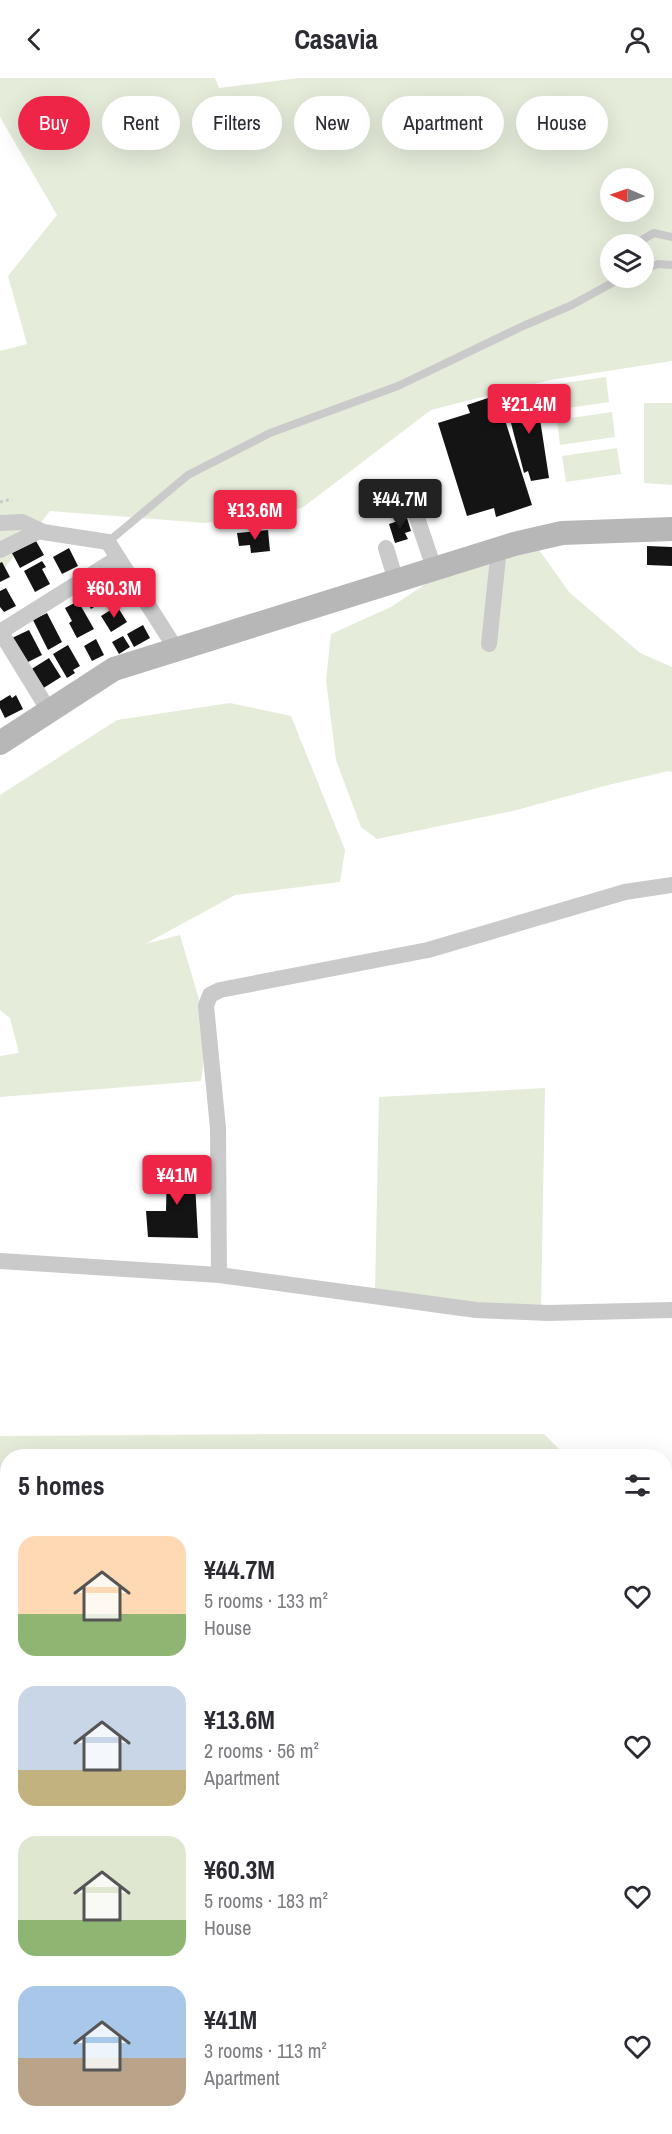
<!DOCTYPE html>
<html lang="en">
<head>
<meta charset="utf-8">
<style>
  :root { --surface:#fff; --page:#f2f2f3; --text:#2b2b33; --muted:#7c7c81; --accent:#ef2548 }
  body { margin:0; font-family:"Archivo Narrow",sans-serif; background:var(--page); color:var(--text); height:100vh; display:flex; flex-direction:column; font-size:22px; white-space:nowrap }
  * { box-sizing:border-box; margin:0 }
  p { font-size:20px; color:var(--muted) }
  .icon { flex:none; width:33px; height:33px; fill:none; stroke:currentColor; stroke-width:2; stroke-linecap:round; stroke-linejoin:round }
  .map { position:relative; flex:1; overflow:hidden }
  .panel { position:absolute; left:0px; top:1371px; width:672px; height:686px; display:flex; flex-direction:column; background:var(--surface); border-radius:24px 24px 0 0; box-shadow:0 6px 24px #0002 }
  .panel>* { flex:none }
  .guide { position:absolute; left:18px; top:18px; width:636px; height:54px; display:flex; gap:12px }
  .needle { width:39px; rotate:272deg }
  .fabs { position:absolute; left:600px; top:90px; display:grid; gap:12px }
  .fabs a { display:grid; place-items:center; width:54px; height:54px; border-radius:50%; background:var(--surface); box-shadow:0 6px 24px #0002; font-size:30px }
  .price { position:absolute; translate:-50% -51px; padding:0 14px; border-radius:6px; background:var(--accent); color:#fff; font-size:20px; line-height:39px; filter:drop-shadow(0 2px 3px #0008) }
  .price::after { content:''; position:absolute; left:50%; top:36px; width:18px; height:14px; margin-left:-9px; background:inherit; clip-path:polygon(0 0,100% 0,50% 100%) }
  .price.active { background:#222; color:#fff }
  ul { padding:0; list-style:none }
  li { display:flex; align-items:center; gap:18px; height:150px; padding:0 18px }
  li span { display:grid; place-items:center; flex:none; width:168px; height:120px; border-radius:18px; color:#555 }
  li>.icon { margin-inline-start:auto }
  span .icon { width:72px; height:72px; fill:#fffc; stroke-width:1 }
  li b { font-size:26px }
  h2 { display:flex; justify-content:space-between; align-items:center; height:72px; padding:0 18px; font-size:26px }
  .tag { padding:0 21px; border-radius:27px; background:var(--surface); box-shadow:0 6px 24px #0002; font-size:21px; line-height:54px }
  .tag.active { background:var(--accent); color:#fff }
  header { display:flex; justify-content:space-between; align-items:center; height:78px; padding:0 18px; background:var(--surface); font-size:27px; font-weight:800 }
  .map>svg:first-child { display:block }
  .green { fill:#e5ecda; fill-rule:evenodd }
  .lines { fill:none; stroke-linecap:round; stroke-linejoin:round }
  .river { stroke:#c5e2ed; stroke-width:30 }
  .building { fill:#141414 }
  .path { stroke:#cacaca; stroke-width:3; stroke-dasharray:3 3; stroke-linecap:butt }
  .lane { stroke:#cacaca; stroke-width:8 }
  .street { stroke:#cacaca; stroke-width:16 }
  .secondary { stroke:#b7b7b7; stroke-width:24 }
</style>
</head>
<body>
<header><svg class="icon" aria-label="back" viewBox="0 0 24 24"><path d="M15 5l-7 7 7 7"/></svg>Casavia<svg class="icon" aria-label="person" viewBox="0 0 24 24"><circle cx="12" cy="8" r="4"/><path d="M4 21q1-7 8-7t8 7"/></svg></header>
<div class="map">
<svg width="672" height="2056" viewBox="0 0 672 2056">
  <rect width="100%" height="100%" fill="#fff"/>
  <path class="green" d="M0,0H215L219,10L299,0H672V283L550,302L431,332L302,430L206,445L50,433L0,496V273L27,266L8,198L57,137L0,39ZM610,100H644V134H610ZM610,166H644V200H610Z
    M606,299L609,324L554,332L550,307Z
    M644,325H672V407L644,405Z
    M612,334L615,359L560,367L557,342Z
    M617,370L621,396L566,404L562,378Z
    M537,469L569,514L640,575L672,589V694L669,693L608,707L513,733L377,761L361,749L336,682L326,602L331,556L391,529L463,481Z
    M230,625L291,638L345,772L340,804L235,817L145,866L180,857L208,952L201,1003L0,1019V978L19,975L10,940L0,932V717L117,642Z
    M545,1010L541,1230L468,1231L375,1213L379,1019Z
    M300,1356H544L566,1378H8V2049H277L278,2056H0V1358Z
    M665,1411L672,1412V1767L665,1771Z"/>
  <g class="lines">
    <path class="river" d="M0,1516L8,1518
      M664,1569L672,1572"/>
  </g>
  <path class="building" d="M536,315L549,400L531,403L528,393L524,395L505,322Z
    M497,317L532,427L496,439L494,430L467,438L438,345L470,335L467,327Z
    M407,440L411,453L405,455L408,461L395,465L389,446Z
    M268,452L270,473L251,475L250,467L239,468L237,455Z
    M36,463L44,477L20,490L12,475Z
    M647,468L672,469V488L647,487Z
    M69,470L78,488L62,496L53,479Z
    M42,483L46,489L42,491L50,506L35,514L24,493Z
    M2,484L10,499L0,504V485Z
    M103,501L113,517L91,531L81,515Z
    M6,510L16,528L4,534L0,529V513Z
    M78,523L94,551L77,560L69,545L72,543L65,530Z
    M117,528L127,544L111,554L101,538Z
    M47,535L62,564L48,572L33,542Z
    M143,547L150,560L134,569L127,556Z
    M29,552L42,577L26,585L12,560Z
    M123,558L130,569L119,576L112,564Z
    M96,561L104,577L92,583L84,568Z
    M68,567L80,588L73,592L75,595L67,600L53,576Z
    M49,580L61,599L42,611L30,592Z
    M10,617L12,620L16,617L23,631L5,640L0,630V623Z
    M194,1086L198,1160L148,1159L146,1133H166L167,1088Z"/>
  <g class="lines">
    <path class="path" d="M0,424L12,421
      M0,1427L8,1428
      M664,1446L672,1443
      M664,1644L672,1642"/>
    <path class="lane" d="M635,166L654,155L672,159
      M644,191L658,186L672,187
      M108,464L188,397L270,355L398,308L523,248L572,227L621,200"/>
    <path class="street" d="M414,431L434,490
      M0,445L22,444L43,454L108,464L176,571
      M386,470L396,503
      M0,472L39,453
      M0,553L49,633
      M0,554L118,480
      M489,566L499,470
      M0,1183L219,1197L476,1232L548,1235L672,1232
      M219,1197L218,1050L206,928L210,917L220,912L428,872L625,814L672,807
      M664,1889L672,1884
      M0,1913L8,1915
      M664,2042L672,2040
      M346,2049L347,2056
      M607,2056L636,2049"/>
    <path class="secondary" d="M0,665L114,591L514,466L562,455L672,451"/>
  </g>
</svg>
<div class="fabs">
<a><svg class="needle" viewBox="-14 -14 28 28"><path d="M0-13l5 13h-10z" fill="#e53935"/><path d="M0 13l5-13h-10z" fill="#7c7c81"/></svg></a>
<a><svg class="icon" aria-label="layers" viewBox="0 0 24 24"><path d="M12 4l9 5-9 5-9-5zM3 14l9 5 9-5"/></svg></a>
</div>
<b class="price" style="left:529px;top:357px">¥21.4M</b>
<b class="price active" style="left:400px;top:452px">¥44.7M</b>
<b class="price" style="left:255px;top:463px">¥13.6M</b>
<b class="price" style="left:114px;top:541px">¥60.3M</b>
<b class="price" style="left:177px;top:1128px">¥41M</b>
<div class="guide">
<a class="tag active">Buy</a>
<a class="tag">Rent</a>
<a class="tag">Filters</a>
<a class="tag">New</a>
<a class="tag">Apartment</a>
<a class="tag">House</a>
</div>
<section class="panel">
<h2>5 homes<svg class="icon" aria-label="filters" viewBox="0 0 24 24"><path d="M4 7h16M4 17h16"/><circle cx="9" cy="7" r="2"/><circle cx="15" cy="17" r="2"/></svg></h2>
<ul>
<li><span style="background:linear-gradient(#ffd9b3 65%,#8fb573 0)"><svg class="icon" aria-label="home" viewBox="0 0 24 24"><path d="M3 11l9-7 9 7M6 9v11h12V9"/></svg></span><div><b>¥44.7M</b><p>5 rooms · 133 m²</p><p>House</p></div><svg class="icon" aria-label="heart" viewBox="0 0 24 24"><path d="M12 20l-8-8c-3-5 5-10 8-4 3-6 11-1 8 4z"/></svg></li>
<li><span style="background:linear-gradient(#c9d6e8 70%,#c2b280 0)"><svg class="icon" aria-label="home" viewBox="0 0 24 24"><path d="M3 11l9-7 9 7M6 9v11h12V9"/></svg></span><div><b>¥13.6M</b><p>2 rooms · 56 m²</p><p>Apartment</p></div><svg class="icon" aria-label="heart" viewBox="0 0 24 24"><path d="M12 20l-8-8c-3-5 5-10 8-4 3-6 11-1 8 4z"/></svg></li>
<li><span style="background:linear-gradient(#dfe7d0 70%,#8fb573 0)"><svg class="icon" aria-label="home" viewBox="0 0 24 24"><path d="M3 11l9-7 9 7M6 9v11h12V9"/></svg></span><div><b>¥60.3M</b><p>5 rooms · 183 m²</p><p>House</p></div><svg class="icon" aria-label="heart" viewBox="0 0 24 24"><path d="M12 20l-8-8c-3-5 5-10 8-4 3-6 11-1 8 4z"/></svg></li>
<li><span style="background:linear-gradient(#a9c7e8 60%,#b9a48a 0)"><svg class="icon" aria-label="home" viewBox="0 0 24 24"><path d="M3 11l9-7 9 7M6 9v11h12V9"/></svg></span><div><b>¥41M</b><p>3 rooms · 113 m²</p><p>Apartment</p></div><svg class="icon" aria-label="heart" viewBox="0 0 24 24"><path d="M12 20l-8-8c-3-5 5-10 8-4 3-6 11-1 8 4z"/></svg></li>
</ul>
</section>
</div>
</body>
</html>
